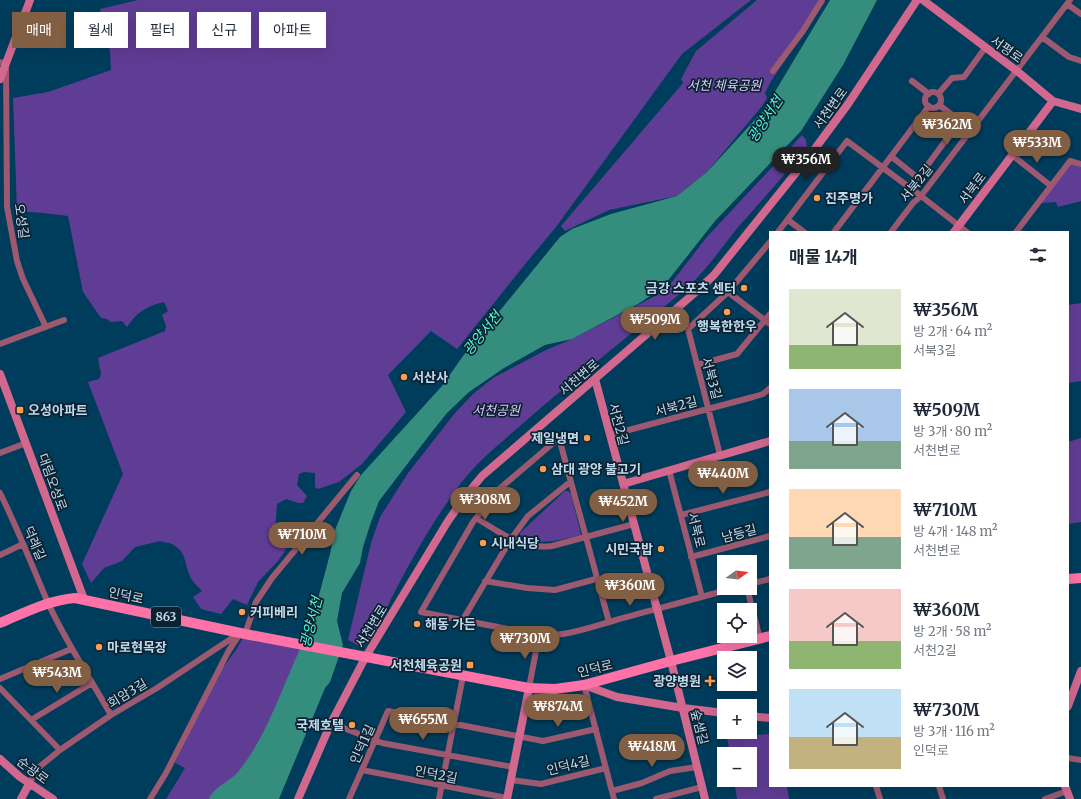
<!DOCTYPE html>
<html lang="ko">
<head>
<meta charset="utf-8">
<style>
  :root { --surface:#fff; --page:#f2f2f3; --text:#1f2937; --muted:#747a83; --accent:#825e42 }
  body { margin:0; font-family:Merriweather,"Noto Sans KR",serif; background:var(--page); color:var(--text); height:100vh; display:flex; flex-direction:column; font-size:15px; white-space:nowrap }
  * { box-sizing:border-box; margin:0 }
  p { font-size:13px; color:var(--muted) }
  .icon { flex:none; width:22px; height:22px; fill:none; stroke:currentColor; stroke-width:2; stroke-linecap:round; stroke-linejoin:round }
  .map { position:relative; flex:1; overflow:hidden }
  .sheet { position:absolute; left:769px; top:231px; width:300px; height:556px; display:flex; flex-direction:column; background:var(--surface); border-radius:0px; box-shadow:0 4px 16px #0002 }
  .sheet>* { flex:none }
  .guide { position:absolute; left:12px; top:12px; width:380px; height:36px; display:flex; gap:8px }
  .needle { width:26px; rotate:75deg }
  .tools { position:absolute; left:717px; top:555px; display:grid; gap:8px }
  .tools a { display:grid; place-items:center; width:40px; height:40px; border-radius:0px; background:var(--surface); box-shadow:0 4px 16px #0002; font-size:20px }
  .price { position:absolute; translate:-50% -34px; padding:0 9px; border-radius:14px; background:var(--accent); color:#fff; font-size:13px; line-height:26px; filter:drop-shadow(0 1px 2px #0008) }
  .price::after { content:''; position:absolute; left:50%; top:24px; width:12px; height:9px; margin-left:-6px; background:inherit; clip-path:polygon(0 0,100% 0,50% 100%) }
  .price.active { background:#222; color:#fff }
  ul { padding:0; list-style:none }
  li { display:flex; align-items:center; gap:12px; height:100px; padding:0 20px }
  li span { display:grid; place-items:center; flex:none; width:112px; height:80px; border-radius:0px; color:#555 }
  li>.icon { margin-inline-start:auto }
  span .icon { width:48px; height:48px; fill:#fffc; stroke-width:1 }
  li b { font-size:17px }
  h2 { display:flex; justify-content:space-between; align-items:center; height:48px; padding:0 20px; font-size:17px }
  .tag { padding:0 14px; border-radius:0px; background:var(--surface); box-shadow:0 4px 16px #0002; font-size:14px; line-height:36px }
  .tag.active { background:var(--accent); color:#fff }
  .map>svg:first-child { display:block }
  .green { fill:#603d95 }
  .water { fill:#358e7d }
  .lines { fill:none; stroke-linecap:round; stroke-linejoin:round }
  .street { stroke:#9d5970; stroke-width:6 }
  .secondary { stroke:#d3688f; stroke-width:8 }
  .primary { stroke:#fd73a7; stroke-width:10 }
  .poi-dot { fill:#fa9f50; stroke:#0c2230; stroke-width:1.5 }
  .labels { text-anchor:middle; stroke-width:3.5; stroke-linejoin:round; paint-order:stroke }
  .shield { fill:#0c2230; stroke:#89a3b4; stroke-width:1 }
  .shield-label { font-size:12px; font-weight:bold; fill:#bfdaed }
  .street-label { font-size:13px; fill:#bfdaed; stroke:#0c2230 }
  .park-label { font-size:13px; font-style:italic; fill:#d9c9fc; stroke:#0c2230 }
  .poi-label { font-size:13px; font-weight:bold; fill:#bfdaed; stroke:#0c2230; text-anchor:start }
  .water-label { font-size:14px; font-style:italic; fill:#53f8db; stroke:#0c2230 }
</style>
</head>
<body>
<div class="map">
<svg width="1081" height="799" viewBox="0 0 1081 799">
  <rect width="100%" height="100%" fill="#003d5c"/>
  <path class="green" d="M138,0H751L682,54L556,227L526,263L457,349L431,331L388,375L406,412L362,464L339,482L318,489L315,487V473L304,472L299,474L297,485L307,496L303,503H298L286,499L277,504L275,531L278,543L289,545L278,561L258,582L247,605L233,599L221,614L201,609L193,597L202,591C198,586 192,582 190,576C184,563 187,552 172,544C168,542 164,543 160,541L135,547L122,561L104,568L91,583L82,564L123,474L88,382L99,379L101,374L98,358L165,331L166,326L162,315L168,311L164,302C147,306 137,312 127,327L122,321L111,322L107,319L101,318L83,292L68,216L43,213L17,211L13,98L48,92L111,70L110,52L100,9Z
    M757,0H823L825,2L771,81L765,93L767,98L762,106L707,172L677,196L609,210L565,231L561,226L683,83L681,79L696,51Z
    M802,135L806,140L807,147C785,175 762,200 739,226C722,247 708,268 688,287C635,331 581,373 529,418C506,439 480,458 461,483C434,519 412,558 392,597C386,608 383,622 376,633C372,639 366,643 359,646L348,640L371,543L380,517L408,473L455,413L473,394L493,378L546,350L572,339L665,291L706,238Z
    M1071,164L1081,167V201L1058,207L1056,202L1041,203Z
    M1081,303V381L1068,383V305Z
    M1081,438V522L1068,524V442Z
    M565,491H568L571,494L581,535C560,540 542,545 521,539L520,533Z
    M245,634L301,648L263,736L238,777L215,799H166L185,768L175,763L220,672L236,650Z
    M770,734V786H787L789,799H737L734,780H750V754H730L727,737Z"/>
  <path class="water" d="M830,0H877L843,65L801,131L715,221L662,288L638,304L572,339L545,345L504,368L469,392L447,413L431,433L379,501L371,522L363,547L360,563L342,593L337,621L343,645L330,682L325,688L279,799H209C213,788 230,781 238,772C267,736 281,690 300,649C305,640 312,635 311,625L330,554L335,530L351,491L361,475L442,386L463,356L560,237L572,229L611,214L677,196L707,172L764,110Z"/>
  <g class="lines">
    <path class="street" d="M1067,4L1081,14
      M1042,37L1069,57L1081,61
      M0,62L6,64L7,207L17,261L23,279L46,327
      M773,71L803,31L822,0
      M912,81L929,94
      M925 100a8 8 0 1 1 16 0a8 8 0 1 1-16 0Z
      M938,94L952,78L964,77L985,48
      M939,105L971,129
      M1012,155L1051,186
      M892,157L918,178L960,121
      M788,220L804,232
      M778,232L847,141L921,196L967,232
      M834,232L929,106
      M891,232L913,203L921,196L1070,0
      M1016,232L1070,161L1081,164
      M728,292L770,324
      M0,344L64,320
      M697,365L737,354L770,314
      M610,435L753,397L763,394L770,388
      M0,453L26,443
      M720,455L688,329L728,292L770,242
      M669,470L702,597
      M0,493C18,529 32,566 48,603C66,642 90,678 111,715
      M681,515L770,492
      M476,518C501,533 521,550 552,546L634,524
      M0,555L23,544
      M691,557L770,536
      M485,581L527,588L555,590L596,579
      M750,584L770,579
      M747,588L760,639
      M462,621L511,539L528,516L570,482
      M609,622L559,438L498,490L473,522L421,612L539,635C565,637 591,627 616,620C656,609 695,599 734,588
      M245,634L256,602L272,578L357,475
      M0,679L71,649
      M584,685L614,799
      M0,688L60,750
      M529,688L539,635
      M31,720L92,683
      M331,723L382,743L513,767
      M1068,758L1081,760
      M362,770L507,798
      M511,780L541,784L606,768
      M29,784L38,768L60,750L111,715L157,688L217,648L240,633
      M876,786L880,799
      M939,786L943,799
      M612,791L642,783L670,771L697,767
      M150,799L166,773L228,652L239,635
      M349,799L388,711L543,741L596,729
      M439,799L463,676
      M656,799L702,787
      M1045,799L1067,791"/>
    <path class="secondary" d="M923,0L1017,71L1053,101L1081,109
      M0,79L30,0
      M954,232L1053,101
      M0,374L84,599
      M595,379L671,661L705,799
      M623,484L770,441
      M584,685L617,697L683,708L724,713
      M1068,706L1081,671
      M750,716L770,718
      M0,759L20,777L53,799
      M1065,786L1070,799
      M21,799L29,784
      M298,799L331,723L365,658L448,521L467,494L482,476L698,290L714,275L811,154L848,104L917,0
      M507,799L529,688"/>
    <path class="primary" d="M1068,579L1081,578
      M0,623C24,613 49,600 75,598L245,634L529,688L555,689L584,685L671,661L770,636"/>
  </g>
  <g class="poi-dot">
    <circle cx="817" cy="198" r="4"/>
    <circle cx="744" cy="288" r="4"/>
    <circle cx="727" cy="312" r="4"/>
    <circle cx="404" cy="377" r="4"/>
    <rect x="16" y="406" width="8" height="8" rx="2"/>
    <circle cx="587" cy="438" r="4"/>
    <circle cx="543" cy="469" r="4"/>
    <circle cx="483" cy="543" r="4"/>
    <circle cx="661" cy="549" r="4"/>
    <circle cx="242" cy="612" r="4"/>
    <circle cx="417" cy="624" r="4"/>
    <circle cx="99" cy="647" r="4"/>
    <rect x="466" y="661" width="8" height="8" rx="2"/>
    <path d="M708 675h4v4h4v4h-4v4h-4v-4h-4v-4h4z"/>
    <circle cx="352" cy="725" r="4"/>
  </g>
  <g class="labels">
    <rect class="shield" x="151" y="607" width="30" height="20" rx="3"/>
    <g class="shield-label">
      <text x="166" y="621">863</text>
    </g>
    <g class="street-label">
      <text transform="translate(1007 49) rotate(36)" y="5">서평로</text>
      <text transform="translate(830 108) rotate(-54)" y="5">서천변로</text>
      <text transform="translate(916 183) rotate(-51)" y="5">서북2길</text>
      <text transform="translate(972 188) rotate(-53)" y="5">서북로</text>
      <text transform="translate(22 221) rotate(82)" y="5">오성길</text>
      <text transform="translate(579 377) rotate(-41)" y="5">서천변로</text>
      <text transform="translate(712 378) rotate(75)" y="5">서북3길</text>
      <text transform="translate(676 406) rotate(-15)" y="5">서북2길</text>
      <text transform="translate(619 424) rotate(75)" y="5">서천2길</text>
      <text transform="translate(53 482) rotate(70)" y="5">대림오성로</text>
      <text transform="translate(697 530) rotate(76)" y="5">서북로</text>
      <text transform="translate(739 533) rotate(-15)" y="5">남등길</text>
      <text transform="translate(35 543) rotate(66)" y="5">덕례길</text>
      <text transform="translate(126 595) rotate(12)" y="5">인덕로</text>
      <text transform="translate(371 626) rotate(-58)" y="5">서천변로</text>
      <text transform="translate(595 668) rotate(-14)" y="5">인덕로</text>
      <text transform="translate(127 693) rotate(-31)" y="5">회암3길</text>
      <text transform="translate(700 727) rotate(76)" y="5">숲샘길</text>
      <text transform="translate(362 744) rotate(-66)" y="5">인덕1길</text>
      <text transform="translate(568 765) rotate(-14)" y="5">인덕4길</text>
      <text transform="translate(33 770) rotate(37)" y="5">순광로</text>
      <text transform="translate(436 774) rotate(11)" y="5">인덕2길</text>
    </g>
    <g class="park-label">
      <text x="724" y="90">서천 체육공원</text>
      <text x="496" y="415">서천공원</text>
    </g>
    <g class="poi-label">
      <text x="825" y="203">진주명가</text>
      <text x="736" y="293" text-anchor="end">금강 스포츠 센터</text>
      <text x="727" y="331" text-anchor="middle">행복한한우</text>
      <text x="412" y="382">서산사</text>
      <text x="28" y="415">오성아파트</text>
      <text x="579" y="443" text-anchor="end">제일냉면</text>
      <text x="551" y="474">삼대 광양 불고기</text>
      <text x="491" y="548">시내식당</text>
      <text x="653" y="554" text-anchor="end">시민국밥</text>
      <text x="250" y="617">커피베리</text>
      <text x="425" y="629">해동 가든</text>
      <text x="107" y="652">마로현목장</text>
      <text x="462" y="670" text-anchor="end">서천체육공원</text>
      <text x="701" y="686" text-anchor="end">광양병원</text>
      <text x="344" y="730" text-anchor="end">국제호텔</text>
    </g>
    <g class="water-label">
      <text transform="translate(765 119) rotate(-57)" y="5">광양서천</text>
      <text transform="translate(482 333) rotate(-51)" y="5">광양서천</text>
      <text transform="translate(311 622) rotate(-76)" y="5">광양서천</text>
    </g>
  </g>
</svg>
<div class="tools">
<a><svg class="needle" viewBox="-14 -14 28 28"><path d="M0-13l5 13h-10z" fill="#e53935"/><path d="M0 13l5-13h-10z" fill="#747a83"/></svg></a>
<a><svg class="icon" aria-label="locate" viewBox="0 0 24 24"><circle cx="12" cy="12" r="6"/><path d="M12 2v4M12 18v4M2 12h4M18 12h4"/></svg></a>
<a><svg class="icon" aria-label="layers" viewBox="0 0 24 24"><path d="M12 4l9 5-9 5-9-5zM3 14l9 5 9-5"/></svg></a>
<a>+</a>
<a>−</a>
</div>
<b class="price" style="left:947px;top:146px">₩362M</b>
<b class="price" style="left:1037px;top:164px">₩533M</b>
<b class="price active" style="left:806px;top:181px">₩356M</b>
<b class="price" style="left:655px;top:341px">₩509M</b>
<b class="price" style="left:723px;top:495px">₩440M</b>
<b class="price" style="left:485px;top:521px">₩308M</b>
<b class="price" style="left:623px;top:523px">₩452M</b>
<b class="price" style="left:302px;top:556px">₩710M</b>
<b class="price" style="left:630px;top:607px">₩360M</b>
<b class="price" style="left:525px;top:660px">₩730M</b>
<b class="price" style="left:57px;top:694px">₩543M</b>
<b class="price" style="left:558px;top:728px">₩874M</b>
<b class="price" style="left:423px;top:741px">₩655M</b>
<b class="price" style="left:652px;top:768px">₩418M</b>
<div class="guide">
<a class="tag active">매매</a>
<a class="tag">월세</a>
<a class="tag">필터</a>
<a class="tag">신규</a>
<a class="tag">아파트</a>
</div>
<section class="sheet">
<h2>매물 14개<svg class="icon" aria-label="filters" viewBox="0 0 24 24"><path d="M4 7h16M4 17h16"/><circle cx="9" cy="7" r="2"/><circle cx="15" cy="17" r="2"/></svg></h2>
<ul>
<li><span style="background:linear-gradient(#dfe7d0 70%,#8fb573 0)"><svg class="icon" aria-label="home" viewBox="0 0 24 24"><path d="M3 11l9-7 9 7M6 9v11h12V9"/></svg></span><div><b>₩356M</b><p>방 2개 · 64 m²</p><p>서북3길</p></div></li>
<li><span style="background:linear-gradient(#a9c7e8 65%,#7fa58c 0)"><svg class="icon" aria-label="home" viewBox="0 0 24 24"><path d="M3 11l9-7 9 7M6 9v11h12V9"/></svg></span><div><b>₩509M</b><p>방 3개 · 80 m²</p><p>서천변로</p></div></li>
<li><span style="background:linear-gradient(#ffd9b3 60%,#7fa58c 0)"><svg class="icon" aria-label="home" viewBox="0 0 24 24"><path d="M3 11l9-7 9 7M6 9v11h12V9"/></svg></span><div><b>₩710M</b><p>방 4개 · 148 m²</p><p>서천변로</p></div></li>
<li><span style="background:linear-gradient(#f6c9c9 65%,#8fb573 0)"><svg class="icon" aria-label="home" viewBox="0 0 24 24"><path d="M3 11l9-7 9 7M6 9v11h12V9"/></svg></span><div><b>₩360M</b><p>방 2개 · 58 m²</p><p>서천2길</p></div></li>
<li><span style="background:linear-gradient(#bfe0f5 60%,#c2b280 0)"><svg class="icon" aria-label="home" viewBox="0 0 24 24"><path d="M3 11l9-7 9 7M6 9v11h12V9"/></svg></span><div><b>₩730M</b><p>방 3개 · 116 m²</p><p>인덕로</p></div></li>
</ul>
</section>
</div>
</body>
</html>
